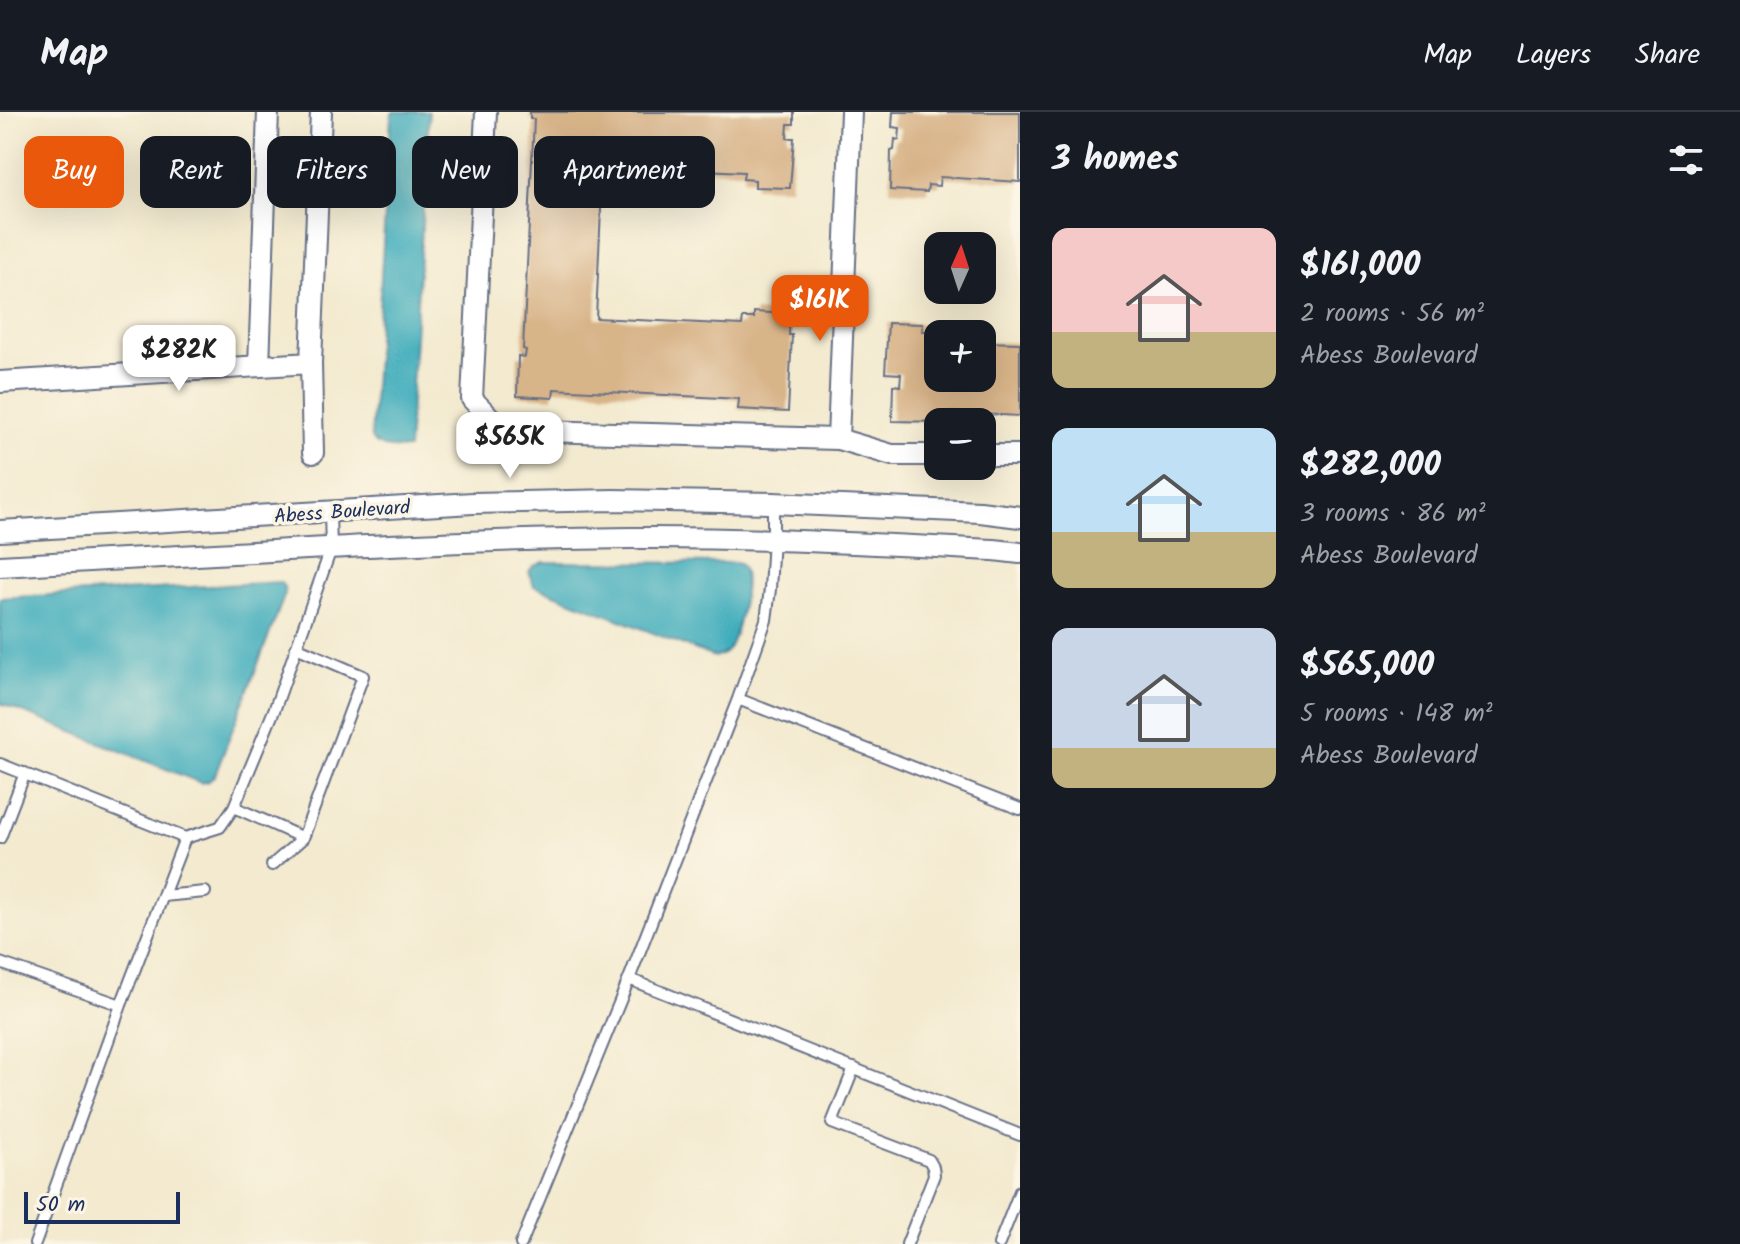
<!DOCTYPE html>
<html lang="en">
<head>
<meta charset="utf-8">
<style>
  :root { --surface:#171b24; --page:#242831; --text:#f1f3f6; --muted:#9ea1a6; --line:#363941; --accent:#ea580c }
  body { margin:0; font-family:Kalam,sans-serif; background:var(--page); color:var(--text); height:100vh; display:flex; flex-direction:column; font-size:30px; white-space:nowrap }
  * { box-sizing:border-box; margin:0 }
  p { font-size:26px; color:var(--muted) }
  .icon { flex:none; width:44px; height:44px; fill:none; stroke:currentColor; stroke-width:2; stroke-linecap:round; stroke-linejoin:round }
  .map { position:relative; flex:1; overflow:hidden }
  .sheet { display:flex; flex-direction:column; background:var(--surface); width:720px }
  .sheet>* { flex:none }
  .hud { position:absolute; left:24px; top:24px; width:760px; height:72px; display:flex; gap:16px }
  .needle { width:52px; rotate:3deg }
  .buttons { position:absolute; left:924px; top:120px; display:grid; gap:16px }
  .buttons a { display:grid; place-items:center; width:72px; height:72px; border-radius:16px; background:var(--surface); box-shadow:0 8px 32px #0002; font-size:40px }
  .scale { position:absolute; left:24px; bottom:20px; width:156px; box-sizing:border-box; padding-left:8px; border:4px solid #1b2f5e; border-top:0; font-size:22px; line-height:28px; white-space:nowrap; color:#1b2f5e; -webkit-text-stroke:6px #fcf5e5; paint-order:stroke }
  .price { position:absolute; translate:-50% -68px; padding:0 18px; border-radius:16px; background:#fff; color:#222; font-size:26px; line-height:52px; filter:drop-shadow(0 2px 4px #0008) }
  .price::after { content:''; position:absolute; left:50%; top:48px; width:24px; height:18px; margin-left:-12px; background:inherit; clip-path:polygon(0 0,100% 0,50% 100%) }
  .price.on { background:var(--accent); color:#fff }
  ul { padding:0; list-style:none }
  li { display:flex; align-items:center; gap:24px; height:200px; padding:0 32px }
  li span { display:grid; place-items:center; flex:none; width:224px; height:160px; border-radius:16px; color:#555 }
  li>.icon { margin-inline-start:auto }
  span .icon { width:96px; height:96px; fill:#fffc; stroke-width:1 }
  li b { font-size:34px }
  h2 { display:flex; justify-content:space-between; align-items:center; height:96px; padding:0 32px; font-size:34px }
  .chip { padding:0 28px; border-radius:16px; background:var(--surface); box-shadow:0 8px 32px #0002; font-size:28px; line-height:72px }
  .chip.on { background:var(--accent); color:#fff }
  header { display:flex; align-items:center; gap:48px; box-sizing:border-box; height:112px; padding:0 40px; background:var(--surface); border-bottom:2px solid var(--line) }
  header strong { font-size:38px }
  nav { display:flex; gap:44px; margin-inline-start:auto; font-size:28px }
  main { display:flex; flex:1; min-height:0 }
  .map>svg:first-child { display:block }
  .water { fill:#3dacbb; stroke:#2c6e8c; stroke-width:2 }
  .building { fill:#d8b489 }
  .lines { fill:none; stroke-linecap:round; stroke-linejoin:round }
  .lane-casing { stroke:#677086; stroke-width:14 }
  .street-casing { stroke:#677086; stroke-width:24 }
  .lane { stroke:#fff; stroke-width:10 }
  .street { stroke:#fff; stroke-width:20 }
  .labels { text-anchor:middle; stroke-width:7; stroke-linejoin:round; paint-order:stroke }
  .street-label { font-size:20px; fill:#1b2f5e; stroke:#fcf5e5 }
</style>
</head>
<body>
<header>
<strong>Map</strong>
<nav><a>Map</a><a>Layers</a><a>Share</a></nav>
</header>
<main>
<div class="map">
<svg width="1020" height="1132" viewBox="0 0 1020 1132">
  <rect width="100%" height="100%" fill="#fcf5e5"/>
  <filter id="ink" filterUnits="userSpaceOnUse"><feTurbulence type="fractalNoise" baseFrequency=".0125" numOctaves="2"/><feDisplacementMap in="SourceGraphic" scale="16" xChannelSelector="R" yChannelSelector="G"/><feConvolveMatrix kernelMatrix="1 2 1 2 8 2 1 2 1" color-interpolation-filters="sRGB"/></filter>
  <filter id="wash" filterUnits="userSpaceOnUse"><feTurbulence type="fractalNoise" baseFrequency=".006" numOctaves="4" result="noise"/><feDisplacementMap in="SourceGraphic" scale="32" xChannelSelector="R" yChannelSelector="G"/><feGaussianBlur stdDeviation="1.8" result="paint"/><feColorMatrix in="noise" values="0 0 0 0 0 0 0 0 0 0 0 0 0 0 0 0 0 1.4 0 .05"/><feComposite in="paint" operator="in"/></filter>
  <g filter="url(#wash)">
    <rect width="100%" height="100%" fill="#f3eacf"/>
    <path class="water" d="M393,0H429L408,337C395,336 378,338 371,326L391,4Z
      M543,450L737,451C739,452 741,453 742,455C750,468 737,530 726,540C723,543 718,544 714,545L534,474L529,460L534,454Z
      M280,470L284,475L285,482L215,663L209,669L201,671L0,591V486Z"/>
    <g id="blocks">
      <path class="building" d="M530,0H794V12H788L787,26H794L790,76L755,75V68L743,67L744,60L603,53L596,206L742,213L743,206H754V200L790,202L789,223H792L788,300L738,297L739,287L554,277L553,286L517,284L518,244L525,245L526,238L523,237L534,7H530Z
        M893,0H1020V70L940,65L939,74L928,73L927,80L890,78L891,39L894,38L895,27L899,28L900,16L892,15Z
        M888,211L923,212L922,219H936L935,228H938V266H982V230L1020,231V304L945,300L944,310L892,309L893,273L900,274L901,262L885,261Z"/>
    </g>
  </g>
  <g filter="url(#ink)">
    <use href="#blocks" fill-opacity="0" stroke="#677086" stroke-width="2"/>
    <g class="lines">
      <defs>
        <path id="lane" d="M738,587L1020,697
          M0,652L185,726L121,893L0,851
          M234,695L303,726L363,564L296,535
          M0,726L25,661
          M185,726L220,715L234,695L275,596L331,437L330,400
          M272,753L303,726
          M163,784L205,780
          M629,867L1020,1023
          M854,956L832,1011L929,1048L933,1055L934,1063L907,1132
          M35,1132L121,893
          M521,1132L629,867L738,587L766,508L770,477L773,427V391
          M999,1132L1020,1079"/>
        <path id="street" d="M486,0L472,287L502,318L838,327
          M851,0L838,327L892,343H938
          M311,251L321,0
          M259,254L268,0
          M0,270L311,251L313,341
          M982,343H1020
          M0,419L473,391L613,388L773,391L980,400L1020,405
          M0,454C210,443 420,428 630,426C752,425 873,432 994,438L1020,441"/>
      </defs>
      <use href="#lane" class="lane-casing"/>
      <use href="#street" class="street-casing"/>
      <use href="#lane" class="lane"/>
      <use href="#street" class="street"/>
    </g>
  </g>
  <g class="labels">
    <g class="street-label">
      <text transform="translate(342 399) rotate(-4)" y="7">Abess Boulevard</text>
    </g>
  </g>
</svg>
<div class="buttons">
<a><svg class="needle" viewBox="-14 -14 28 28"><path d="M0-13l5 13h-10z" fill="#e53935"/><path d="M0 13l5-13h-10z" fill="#9ea1a6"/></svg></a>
<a>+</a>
<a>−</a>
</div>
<div class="scale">50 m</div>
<b class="price on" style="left:820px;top:231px">$161K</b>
<b class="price" style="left:179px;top:281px">$282K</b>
<b class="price" style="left:510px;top:368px">$565K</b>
<div class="hud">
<a class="chip on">Buy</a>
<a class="chip">Rent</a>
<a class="chip">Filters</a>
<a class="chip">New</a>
<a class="chip">Apartment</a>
</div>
</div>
<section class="sheet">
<h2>3 homes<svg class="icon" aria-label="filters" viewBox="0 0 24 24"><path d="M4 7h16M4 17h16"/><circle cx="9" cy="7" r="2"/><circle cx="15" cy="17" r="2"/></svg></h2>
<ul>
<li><span style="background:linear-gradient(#f6c9c9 65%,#c2b280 0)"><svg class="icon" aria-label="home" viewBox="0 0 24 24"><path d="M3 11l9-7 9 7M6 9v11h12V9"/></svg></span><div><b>$161,000</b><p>2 rooms · 56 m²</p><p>Abess Boulevard</p></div></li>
<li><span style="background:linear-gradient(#bfe0f5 65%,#c2b280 0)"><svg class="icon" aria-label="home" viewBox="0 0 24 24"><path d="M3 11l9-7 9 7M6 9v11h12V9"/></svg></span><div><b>$282,000</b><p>3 rooms · 86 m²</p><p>Abess Boulevard</p></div></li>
<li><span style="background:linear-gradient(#c9d6e8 75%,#c2b280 0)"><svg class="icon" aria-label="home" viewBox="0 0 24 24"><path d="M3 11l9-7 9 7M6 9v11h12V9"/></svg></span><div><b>$565,000</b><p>5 rooms · 148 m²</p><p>Abess Boulevard</p></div></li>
</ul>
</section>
</main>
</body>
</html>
